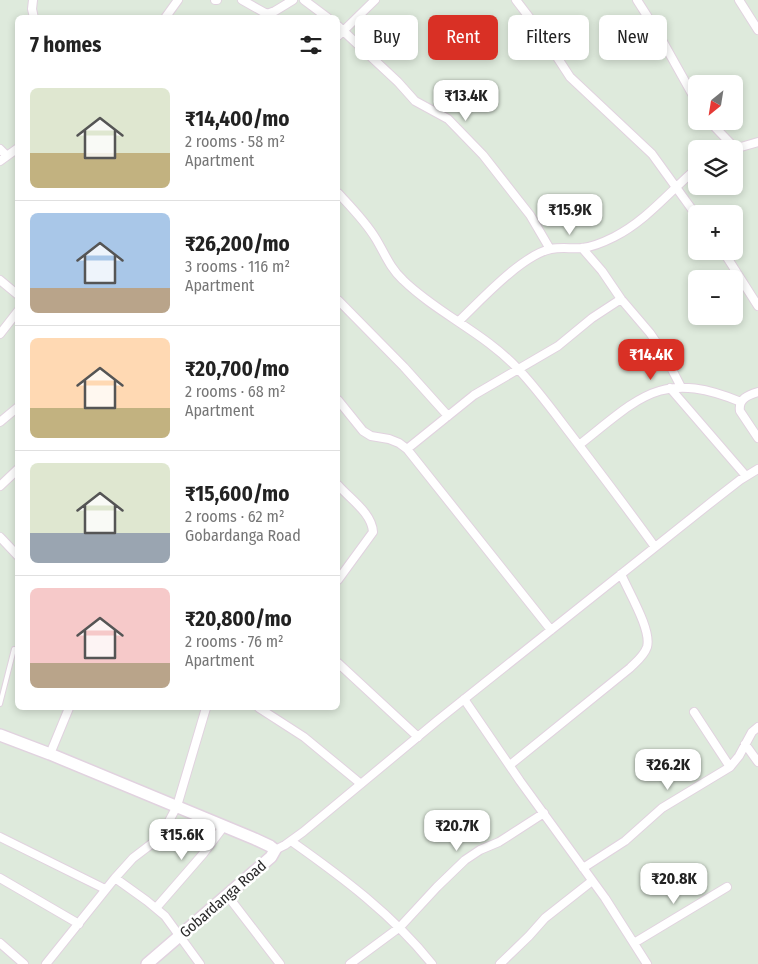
<!DOCTYPE html>
<html lang="en">
<head>
<meta charset="utf-8">
<style>
  :root { --surface:#fff; --page:#f6f6f6; --text:#222; --muted:#767676; --line:#e0e0e0; --accent:#d93025 }
  body { margin:0; font-family:"Fira Sans Condensed",sans-serif; background:var(--page); color:var(--text); height:100vh; display:flex; flex-direction:column; font-size:19px; white-space:nowrap }
  * { box-sizing:border-box; margin:0 }
  p { font-size:16px; color:var(--muted) }
  .icon { flex:none; width:28px; height:28px; fill:none; stroke:currentColor; stroke-width:2; stroke-linecap:round; stroke-linejoin:round }
  .map { position:relative; flex:1; overflow:hidden }
  .side { position:absolute; left:15px; top:15px; width:325px; height:695px; display:flex; flex-direction:column; background:var(--surface); border-radius:8px; box-shadow:0 2px 8px #0003 }
  .side>* { flex:none }
  .guide { position:absolute; left:355px; top:15px; width:328px; height:45px; display:flex; gap:10px }
  .needle { width:32px; rotate:210deg }
  .buttons { position:absolute; left:688px; top:75px; display:grid; gap:10px }
  .buttons a { display:grid; place-items:center; width:55px; height:55px; border-radius:8px; background:var(--surface); box-shadow:0 2px 8px #0003; font-size:25px }
  .price { position:absolute; translate:-50% -42px; padding:0 11px; border-radius:10px; background:#fff; color:#222; font-size:16px; line-height:32px; filter:drop-shadow(0 1px 2px #0008) }
  .price::after { content:''; position:absolute; left:50%; top:30px; width:15px; height:11px; margin-left:-8px; background:inherit; clip-path:polygon(0 0,100% 0,50% 100%) }
  .price.on { background:var(--accent); color:#fff }
  ul { padding:0; list-style:none }
  li { display:flex; align-items:center; gap:15px; height:125px; padding:0 15px }
  li+li { border-top:1px solid var(--line) }
  li span { display:grid; place-items:center; flex:none; width:140px; height:100px; border-radius:8px; color:#555 }
  li>.icon { margin-inline-start:auto }
  span .icon { width:60px; height:60px; fill:#fffc; stroke-width:1 }
  li b { font-size:21px }
  h2 { display:flex; justify-content:space-between; align-items:center; height:60px; padding:0 15px; font-size:21px }
  .tag { padding:0 18px; border-radius:8px; background:var(--surface); box-shadow:0 2px 8px #0003; font-size:18px; line-height:45px }
  .tag.on { background:var(--accent); color:#fff }
  .map>svg:first-child { display:block }
  .lines { fill:none; stroke-linecap:round; stroke-linejoin:round }
  .service-casing { stroke:#e1d2df; stroke-width:6 }
  .minor-casing { stroke:#e1d2df; stroke-width:10 }
  .secondary-casing { stroke:#e1d2df; stroke-width:14 }
  .service { stroke:#fff; stroke-width:4 }
  .minor { stroke:#fff; stroke-width:8 }
  .secondary { stroke:#fff; stroke-width:11 }
  .labels { text-anchor:middle; stroke-width:5; stroke-linejoin:round; paint-order:stroke }
  .street-label { font-size:15px; fill:#292929; stroke:#fff }
</style>
</head>
<body>
<div class="map">
<svg width="758" height="964" viewBox="0 0 758 964">
  <rect width="100%" height="100%" fill="#deeadc"/>
  <g class="lines">
    <defs>
      <path id="service" d="M0,704L14,649"/>
      <path id="minor" d="M33,0L32,9L34,18
        M215,0H217
        M242,0L267,14L275,11L293,0
        M304,0L328,18
        M516,0L542,34L570,77L652,154L696,215
        M637,0L658,33L696,101
        M739,0L758,30
        M165,18L178,0
        M338,26L398,82L415,101L448,119L483,155L530,215L550,249
        M338,36L375,0
        M709,121L736,149
        M0,149L7,156
        M734,149L758,142
        M0,161L18,148
        M338,193C351,207 366,222 376,239C385,254 390,268 403,280C438,314 485,333 519,370C537,389 553,411 569,432C598,470 627,508 655,547
        M582,248L602,271L621,299L650,333L663,352L681,387
        M723,251L758,306
        M0,280L18,295
        M338,300L404,367L448,416
        M459,321C481,300 522,255 551,249C562,247 572,249 582,248C593,247 604,242 614,237C646,221 669,192 696,169
        M0,334L18,311
        M670,388L746,476
        M758,392C748,395 738,399 740,411L758,438
        M338,400L363,431L371,436L389,439L399,443L407,449L551,630
        M0,422L18,407
        M579,445C640,397 661,369 741,402
        M407,449L474,395L558,346L592,318L621,299
        M338,485C350,499 372,513 373,532L338,580
        M0,486L18,469
        M0,537L18,556
        M338,663L418,737
        M464,699L520,781L605,898L647,964
        M259,708L304,737L361,784
        M694,712L730,767
        M745,744L758,762
        M50,754L69,708
        M510,765L630,668C636,662 644,656 647,647C652,630 628,591 621,574
        M0,837L105,889
        M291,841C342,877 393,915 432,964
        M275,850L285,845L303,832L438,720L713,501L740,480L758,469
        M583,868L625,841L662,808L730,767L739,756L752,732L758,727
        M0,878L79,924
        M115,878L147,901L165,916L200,964
        M227,895L280,964
        M156,908L203,854L224,826
        M0,943L24,964
        M634,943L727,887
        M46,964L115,878L133,858L154,842L168,823L177,806L206,708
        M350,964L400,927L437,887L465,860L480,850L499,842L544,813
        M500,964L529,936L545,918L592,881"/>
      <path id="secondary" d="M0,735L50,754L255,839L270,846L275,850L271,857L147,964"/>
    </defs>
    <use href="#service" class="service-casing"/>
    <use href="#minor" class="minor-casing"/>
    <use href="#secondary" class="secondary-casing"/>
    <use href="#service" class="service"/>
    <use href="#minor" class="minor"/>
    <use href="#secondary" class="secondary"/>
  </g>
  <g class="labels">
    <g class="street-label">
      <text transform="translate(223 899) rotate(-41)" y="5">Gobardanga Road</text>
    </g>
  </g>
</svg>
<div class="buttons">
<a><svg class="needle" viewBox="-14 -14 28 28"><path d="M0-13l5 13h-10z" fill="#e53935"/><path d="M0 13l5-13h-10z" fill="#767676"/></svg></a>
<a><svg class="icon" aria-label="layers" viewBox="0 0 24 24"><path d="M12 4l9 5-9 5-9-5zM3 14l9 5 9-5"/></svg></a>
<a>+</a>
<a>−</a>
</div>
<b class="price" style="left:466px;top:122px">₹13.4K</b>
<b class="price" style="left:570px;top:236px">₹15.9K</b>
<b class="price on" style="left:651px;top:381px">₹14.4K</b>
<b class="price" style="left:668px;top:791px">₹26.2K</b>
<b class="price" style="left:457px;top:852px">₹20.7K</b>
<b class="price" style="left:182px;top:861px">₹15.6K</b>
<b class="price" style="left:674px;top:905px">₹20.8K</b>
<div class="guide">
<a class="tag">Buy</a>
<a class="tag on">Rent</a>
<a class="tag">Filters</a>
<a class="tag">New</a>
</div>
<section class="side">
<h2>7 homes<svg class="icon" aria-label="filters" viewBox="0 0 24 24"><path d="M4 7h16M4 17h16"/><circle cx="9" cy="7" r="2"/><circle cx="15" cy="17" r="2"/></svg></h2>
<ul>
<li><span style="background:linear-gradient(#dfe7d0 65%,#c2b280 0)"><svg class="icon" aria-label="home" viewBox="0 0 24 24"><path d="M3 11l9-7 9 7M6 9v11h12V9"/></svg></span><div><b>₹14,400/mo</b><p>2 rooms · 58 m²</p><p>Apartment</p></div></li>
<li><span style="background:linear-gradient(#a9c7e8 75%,#b9a48a 0)"><svg class="icon" aria-label="home" viewBox="0 0 24 24"><path d="M3 11l9-7 9 7M6 9v11h12V9"/></svg></span><div><b>₹26,200/mo</b><p>3 rooms · 116 m²</p><p>Apartment</p></div></li>
<li><span style="background:linear-gradient(#ffd9b3 70%,#c2b280 0)"><svg class="icon" aria-label="home" viewBox="0 0 24 24"><path d="M3 11l9-7 9 7M6 9v11h12V9"/></svg></span><div><b>₹20,700/mo</b><p>2 rooms · 68 m²</p><p>Apartment</p></div></li>
<li><span style="background:linear-gradient(#dfe7d0 70%,#9aa5b1 0)"><svg class="icon" aria-label="home" viewBox="0 0 24 24"><path d="M3 11l9-7 9 7M6 9v11h12V9"/></svg></span><div><b>₹15,600/mo</b><p>2 rooms · 62 m²</p><p>Gobardanga Road</p></div></li>
<li><span style="background:linear-gradient(#f6c9c9 75%,#b9a48a 0)"><svg class="icon" aria-label="home" viewBox="0 0 24 24"><path d="M3 11l9-7 9 7M6 9v11h12V9"/></svg></span><div><b>₹20,800/mo</b><p>2 rooms · 76 m²</p><p>Apartment</p></div></li>
</ul>
</section>
</div>
</body>
</html>
